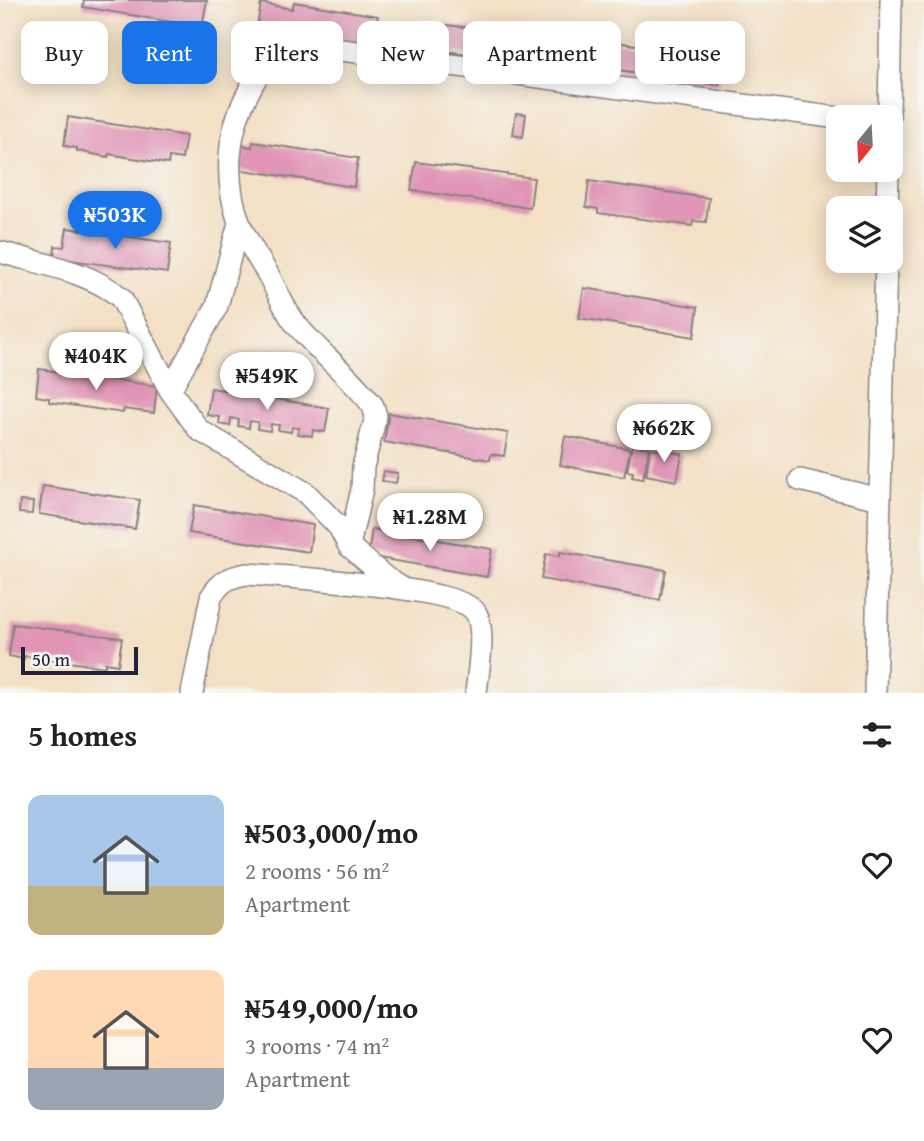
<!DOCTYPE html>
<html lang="en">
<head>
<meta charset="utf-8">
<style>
  :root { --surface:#fff; --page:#f2f2f2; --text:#222; --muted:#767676; --accent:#1a73e8 }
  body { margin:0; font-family:"Gentium Book Plus",serif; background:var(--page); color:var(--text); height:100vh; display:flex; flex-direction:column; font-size:26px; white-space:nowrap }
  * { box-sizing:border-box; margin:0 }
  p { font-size:23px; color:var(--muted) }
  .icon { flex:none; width:38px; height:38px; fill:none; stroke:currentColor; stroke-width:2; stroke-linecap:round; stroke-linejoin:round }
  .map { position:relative; height:693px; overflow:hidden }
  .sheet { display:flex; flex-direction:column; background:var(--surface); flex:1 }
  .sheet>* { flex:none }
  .guide { position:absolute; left:21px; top:21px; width:882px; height:63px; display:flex; gap:14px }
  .needle { width:46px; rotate:198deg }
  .tools { position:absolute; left:826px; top:105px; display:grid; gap:14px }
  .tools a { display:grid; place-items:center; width:77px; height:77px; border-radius:14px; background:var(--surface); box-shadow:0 4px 18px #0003; font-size:35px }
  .scale { position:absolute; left:21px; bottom:18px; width:117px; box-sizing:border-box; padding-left:7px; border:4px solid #22223b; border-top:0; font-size:19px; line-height:24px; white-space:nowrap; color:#22223b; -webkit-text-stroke:5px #f6f6f2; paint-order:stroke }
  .price { position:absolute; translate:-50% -60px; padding:0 16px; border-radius:24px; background:#fff; color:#222; font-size:23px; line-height:46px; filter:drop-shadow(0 2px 4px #0008) }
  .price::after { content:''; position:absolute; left:50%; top:42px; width:21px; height:16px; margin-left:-10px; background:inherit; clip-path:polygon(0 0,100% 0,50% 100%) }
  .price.on { background:var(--accent); color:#fff }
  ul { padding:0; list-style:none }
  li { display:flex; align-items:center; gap:21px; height:175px; padding:0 28px }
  li span { display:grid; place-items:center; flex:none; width:196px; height:140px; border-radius:14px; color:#555 }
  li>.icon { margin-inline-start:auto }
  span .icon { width:84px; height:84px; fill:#fffc; stroke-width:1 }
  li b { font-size:30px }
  h2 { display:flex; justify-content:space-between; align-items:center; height:84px; padding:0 28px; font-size:30px }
  .tag { padding:0 24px; border-radius:14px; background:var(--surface); box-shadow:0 4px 18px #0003; font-size:24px; line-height:63px }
  .tag.on { background:var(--accent); color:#fff }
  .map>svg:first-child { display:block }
  .building { fill:#e094b6 }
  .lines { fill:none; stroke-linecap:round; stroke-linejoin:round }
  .minor-casing { stroke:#8a8180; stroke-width:24 }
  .minor { stroke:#fff; stroke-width:21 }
</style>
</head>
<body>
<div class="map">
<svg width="924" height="693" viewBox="0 0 924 693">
  <rect width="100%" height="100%" fill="#f6f6f2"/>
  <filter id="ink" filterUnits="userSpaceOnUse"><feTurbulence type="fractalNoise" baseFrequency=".0143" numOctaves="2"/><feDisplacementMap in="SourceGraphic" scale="14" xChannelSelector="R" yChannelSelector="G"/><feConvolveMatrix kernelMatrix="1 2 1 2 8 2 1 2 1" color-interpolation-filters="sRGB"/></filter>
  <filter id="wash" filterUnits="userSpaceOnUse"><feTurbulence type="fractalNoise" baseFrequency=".00686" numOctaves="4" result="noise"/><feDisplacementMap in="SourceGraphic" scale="28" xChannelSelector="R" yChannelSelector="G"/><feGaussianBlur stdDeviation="1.57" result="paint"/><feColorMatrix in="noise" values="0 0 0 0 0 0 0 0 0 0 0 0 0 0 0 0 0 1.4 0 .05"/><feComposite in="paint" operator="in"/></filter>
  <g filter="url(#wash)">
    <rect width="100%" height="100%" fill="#f3e0c5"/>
    <g id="blocks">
      <path class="building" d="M84,0H207L202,27L83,7Z
        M294,2L378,16L373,47L257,27L261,3L292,9Z
        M431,23L550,38L547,64L427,49Z
        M602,40L723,58L719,85L598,67Z
        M516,113L526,114L523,137L513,135Z
        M68,117L186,136L182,159L169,157L168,164L109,154L108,157L77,151V148L64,146Z
        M253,142L358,158L354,187L237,169L241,145L252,147Z
        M416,162L534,178L530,208L411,190Z
        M589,181L709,198L706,222L693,221L692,226L598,213V209L586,207Z
        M67,228L171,243L167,273L54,258L55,246L64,247Z
        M584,288L698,307L694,337L579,318Z
        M39,369L157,386L154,413L124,409L123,413L49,402V398L36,396Z
        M211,388L329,408L325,432L313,430L312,436L297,434L299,428L292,427L291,432L278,430L279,425L271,424L270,431L257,429L258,422L250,421L249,428L238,426L239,420L231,418L230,426L219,424L220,417L207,415Z
        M389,413L508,433L504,456L491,454L490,460L384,442Z
        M565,436L630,449L624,477L560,465Z
        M632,445L649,448L643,479L632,477L633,472L627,471Z
        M650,448L682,454L677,481L646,475Z
        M384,471L398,473L396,483L382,481Z
        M43,486L140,500L135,529L39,514Z
        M20,501L33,502L32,514L19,513Z
        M194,505L313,525L309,552L189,533Z
        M372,529L492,549L487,577L368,556Z
        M560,552L666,570L660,600L541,579L546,554L560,556Z
        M13,624L122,638L118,665L105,663V667L25,656L24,659L9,656Z"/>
    </g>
  </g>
  <g filter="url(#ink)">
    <use href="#blocks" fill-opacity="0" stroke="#8a8180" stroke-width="2"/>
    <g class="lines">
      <defs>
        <path id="minor" d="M889,117L891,0
          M887,208L888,170
          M0,252C38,263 92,272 121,298L170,390L199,430L306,493L339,527L349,546L386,578L402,588
          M170,390L217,306L239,223
          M800,480L880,499
          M349,546L362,489L363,467L376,416L373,406C352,378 323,356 300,329C287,315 279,295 270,278C260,260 246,241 239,222C224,180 227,132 248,93C270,50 279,46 327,48L838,118
          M192,693L211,597C221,581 229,577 247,574C285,577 460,586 476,613C486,629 478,674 476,693
          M875,693L886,261"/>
      </defs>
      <use href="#minor" class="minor-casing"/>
      <use href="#minor" class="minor"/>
    </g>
  </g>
</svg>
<div class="tools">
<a><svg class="needle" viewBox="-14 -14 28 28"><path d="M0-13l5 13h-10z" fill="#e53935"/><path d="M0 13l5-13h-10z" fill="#767676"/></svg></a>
<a><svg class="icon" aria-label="layers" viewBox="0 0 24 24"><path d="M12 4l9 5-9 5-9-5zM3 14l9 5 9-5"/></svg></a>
</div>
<div class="scale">50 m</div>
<b class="price on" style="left:115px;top:251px">₦503K</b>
<b class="price" style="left:96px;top:392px">₦404K</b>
<b class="price" style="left:267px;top:412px">₦549K</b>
<b class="price" style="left:664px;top:464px">₦662K</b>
<b class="price" style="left:430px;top:553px">₦1.28M</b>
<div class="guide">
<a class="tag">Buy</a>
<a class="tag on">Rent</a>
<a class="tag">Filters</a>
<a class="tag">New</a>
<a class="tag">Apartment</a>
<a class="tag">House</a>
</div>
</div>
<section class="sheet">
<h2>5 homes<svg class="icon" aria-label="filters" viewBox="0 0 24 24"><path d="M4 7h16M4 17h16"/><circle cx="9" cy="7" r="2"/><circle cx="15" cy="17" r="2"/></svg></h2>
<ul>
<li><span style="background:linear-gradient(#a9c7e8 65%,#c2b280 0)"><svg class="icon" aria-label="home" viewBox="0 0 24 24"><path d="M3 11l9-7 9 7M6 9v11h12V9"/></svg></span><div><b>₦503,000/mo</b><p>2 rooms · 56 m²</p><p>Apartment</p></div><svg class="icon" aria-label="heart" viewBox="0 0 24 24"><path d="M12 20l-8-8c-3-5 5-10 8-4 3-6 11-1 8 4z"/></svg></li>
<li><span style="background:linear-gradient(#ffd9b3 70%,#9aa5b1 0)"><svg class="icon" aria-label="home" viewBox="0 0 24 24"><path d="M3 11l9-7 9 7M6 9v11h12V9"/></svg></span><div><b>₦549,000/mo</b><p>3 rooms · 74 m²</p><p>Apartment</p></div><svg class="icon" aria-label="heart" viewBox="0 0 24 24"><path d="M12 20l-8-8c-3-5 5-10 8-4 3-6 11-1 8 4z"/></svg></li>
</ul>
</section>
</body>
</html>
